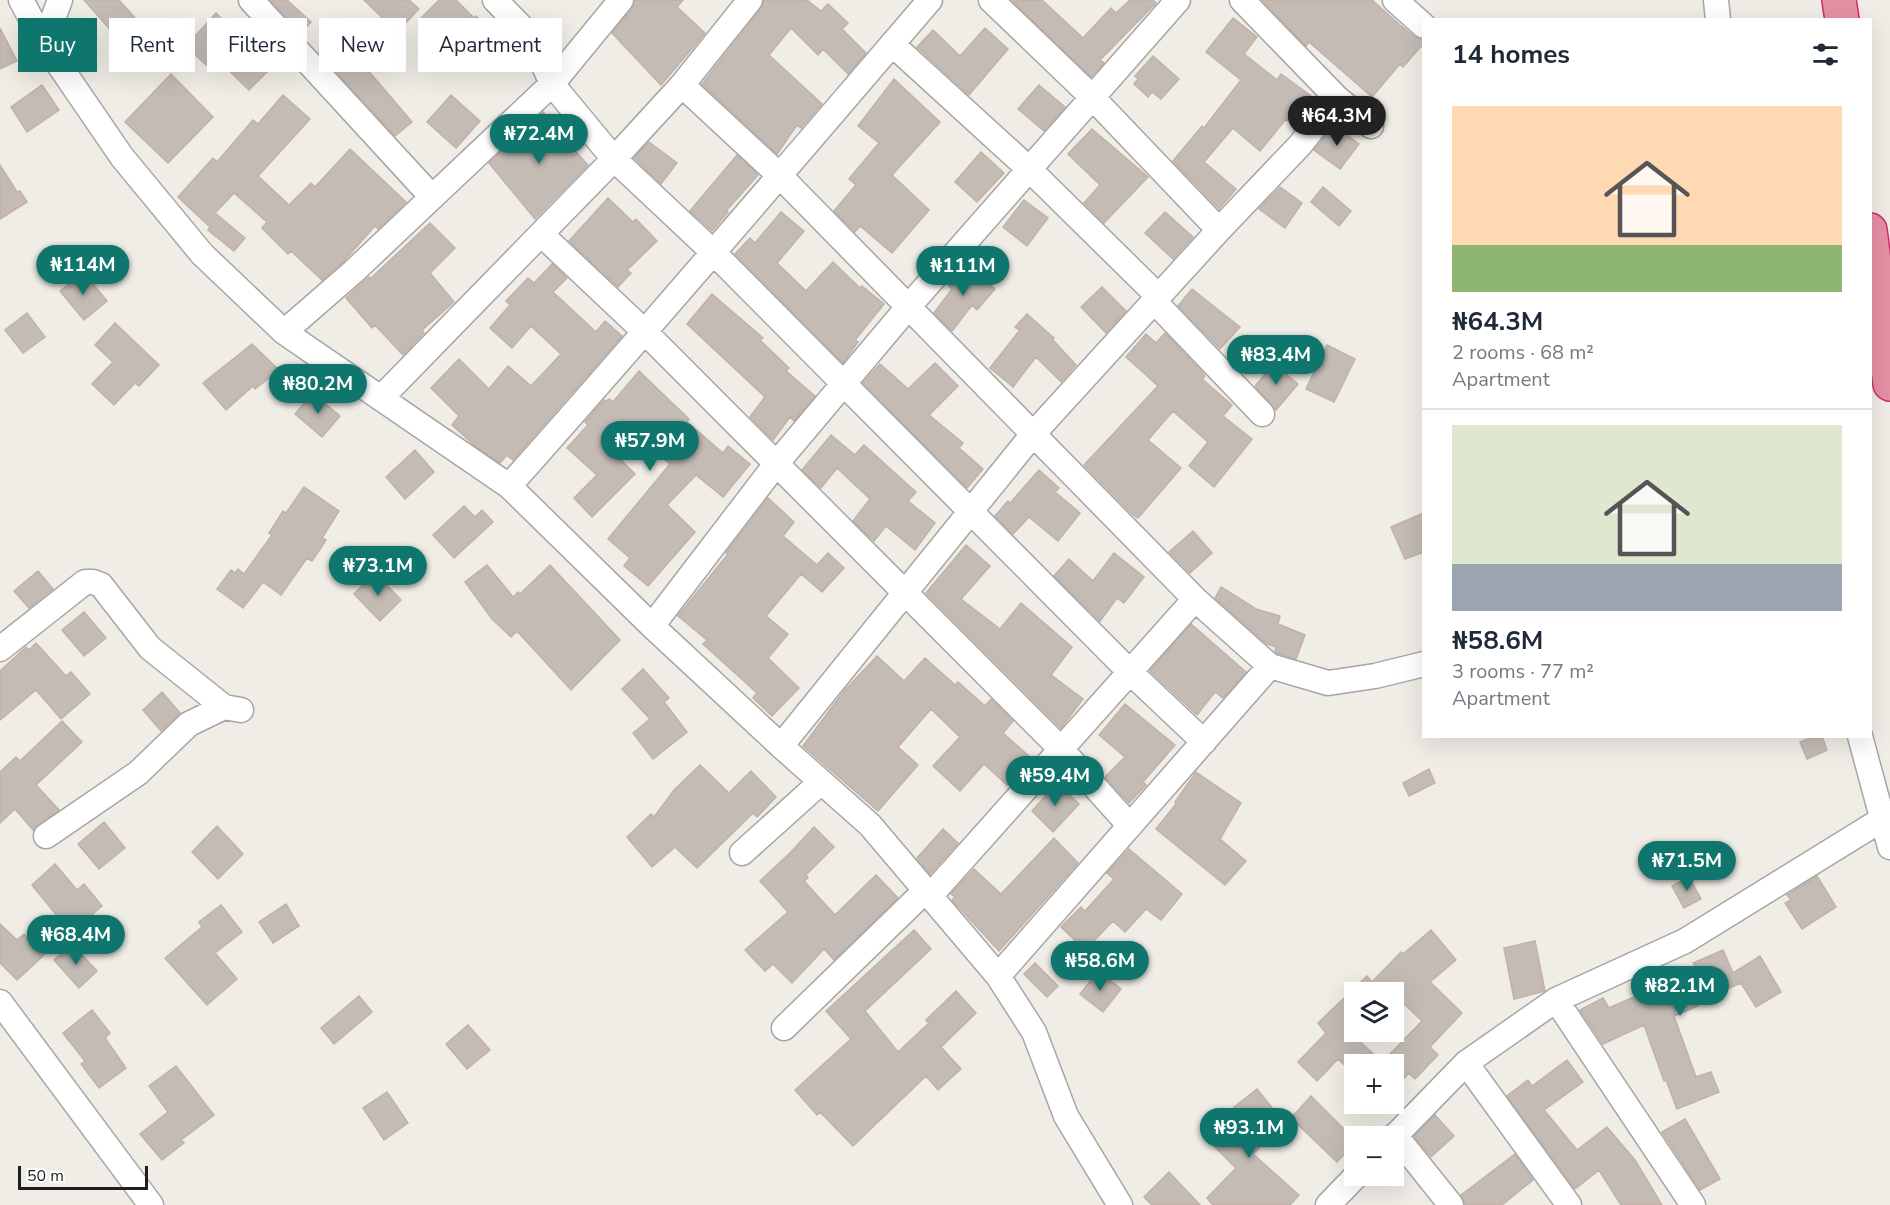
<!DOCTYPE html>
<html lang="en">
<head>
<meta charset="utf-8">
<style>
  :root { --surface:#fff; --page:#f6f6f7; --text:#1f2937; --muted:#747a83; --line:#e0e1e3; --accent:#0f766e }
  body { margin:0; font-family:"Nunito Sans",sans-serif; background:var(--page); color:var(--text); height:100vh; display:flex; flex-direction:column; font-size:22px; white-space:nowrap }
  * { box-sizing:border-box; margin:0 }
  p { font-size:20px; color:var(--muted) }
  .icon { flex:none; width:33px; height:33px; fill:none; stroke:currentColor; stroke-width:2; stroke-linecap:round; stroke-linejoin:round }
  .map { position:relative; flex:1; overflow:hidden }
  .side { position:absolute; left:1422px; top:18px; width:450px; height:720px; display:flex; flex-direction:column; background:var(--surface); border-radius:0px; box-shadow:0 6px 24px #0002 }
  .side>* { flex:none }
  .guide { position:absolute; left:18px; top:18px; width:570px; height:54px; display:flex; gap:12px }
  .controls { position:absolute; left:1344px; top:982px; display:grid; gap:12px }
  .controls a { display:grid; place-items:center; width:60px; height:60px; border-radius:0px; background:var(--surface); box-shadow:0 6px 24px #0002; font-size:30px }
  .scale { position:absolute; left:18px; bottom:15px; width:130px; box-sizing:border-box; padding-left:6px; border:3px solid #1f1f1f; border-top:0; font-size:16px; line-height:21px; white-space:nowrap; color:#1f1f1f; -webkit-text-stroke:4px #fff; paint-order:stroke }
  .price { position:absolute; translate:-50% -51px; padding:0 14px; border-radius:21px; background:var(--accent); color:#fff; font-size:20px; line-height:39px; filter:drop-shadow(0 2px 3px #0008) }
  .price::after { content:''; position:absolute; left:50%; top:36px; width:18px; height:14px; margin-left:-9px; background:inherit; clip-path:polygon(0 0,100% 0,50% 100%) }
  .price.selected { background:#222; color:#fff }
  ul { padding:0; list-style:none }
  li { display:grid; align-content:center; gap:12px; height:318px; padding:0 30px }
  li+li { border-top:2px solid var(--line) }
  li span { display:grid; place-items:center; height:186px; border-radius:0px; color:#555 }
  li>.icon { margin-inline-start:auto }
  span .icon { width:108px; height:108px; fill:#fffc; stroke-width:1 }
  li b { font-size:26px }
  h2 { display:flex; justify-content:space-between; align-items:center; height:72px; padding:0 30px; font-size:26px }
  .chip { padding:0 21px; border-radius:0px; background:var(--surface); box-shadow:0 6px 24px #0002; font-size:21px; line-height:54px }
  .chip.selected { background:var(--accent); color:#fff }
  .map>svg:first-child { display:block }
  .building { fill:#c4bbb5; stroke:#c1b2a8; stroke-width:1.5; fill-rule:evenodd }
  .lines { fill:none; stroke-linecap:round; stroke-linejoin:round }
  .minor-casing { stroke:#a6a6a6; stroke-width:27 }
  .highway-casing { stroke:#d62a6e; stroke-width:36 }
  .minor { stroke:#fff; stroke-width:24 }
  .highway { stroke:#e590a4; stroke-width:33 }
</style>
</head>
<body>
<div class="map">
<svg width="1890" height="1205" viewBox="0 0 1890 1205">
  <rect width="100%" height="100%" fill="#f0ece6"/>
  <path class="building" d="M84,0H119L143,27L123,44Z
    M270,0H287L311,22L301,33Z
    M364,0H409L419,9L397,32Z
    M439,0H456L474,18L476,16L497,36L469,66L421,18Z
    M635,0H683L677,7L705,33L661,85L612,33L632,9Z
    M764,0H807L821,11L828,4L848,23L842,29L866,53L848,74L823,49L818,55L791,28L769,55L822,104L801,128L797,125L777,154L702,84L761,9Z
    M1042,0L1083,38L1111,8L1116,13L1130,0H1153L1156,3L1100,60L1104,63L1091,77L1012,1Z
    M1262,0H1372L1400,25L1415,37L1424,40V43L1403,67L1400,64L1372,97L1309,42L1306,46Z
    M216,13L270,69L249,90L214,56L206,65L186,46Z
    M1233,18L1257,37L1244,54L1277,80L1281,74L1311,96L1291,123L1286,119L1260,151L1233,128L1204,162L1236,189L1219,209L1173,161L1202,126L1204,128L1241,80L1206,52Z
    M0,28L17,61L0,69Z
    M985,28L1008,49L969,95L917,47L933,30L960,56Z
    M335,37L360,61L412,122L395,136L319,53Z
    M1153,56L1179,79L1161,99L1152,92L1148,97L1134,84L1138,79L1135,76Z
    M171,74L213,117L168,163L125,122Z
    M894,79L940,122L892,175L929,210L892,253L860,226L855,232L834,211L856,185L849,179L879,143L858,126Z
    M42,85L59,110L27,132L11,107Z
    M1039,85L1065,107L1044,131L1018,109Z
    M283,95L310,119L258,176L289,205L311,183L315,187L350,149L406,202L378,229L375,226L344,261L322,280L291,251L288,254L262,228L267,222L234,193L215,213L245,238L234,251L208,230L210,227L178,197L213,158L217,162L253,120L258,124Z
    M451,95L480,121L456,148L427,122Z
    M543,112L568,138L566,141L588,165L535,219L489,163Z
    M1334,125L1359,144L1340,169L1314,150Z
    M1092,129L1148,177L1104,223L1084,203L1100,185L1068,154Z
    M649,142L677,163L661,184L634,158Z
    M981,152L1004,173L977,202L955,182Z
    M737,155L758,175L726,211L728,212L712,231L690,211Z
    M0,165L17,192L20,191L27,202L0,219Z
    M1280,187L1302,203L1285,228L1259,209Z
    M1323,187L1351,211L1339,226L1311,202Z
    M608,198L633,222L636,219L657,241L627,270L631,273L618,287L569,241Z
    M1024,200L1048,218L1027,246L1003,227Z
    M781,212L804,231L777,263L806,291L833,262L860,288L862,286L884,304L855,340L858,342L843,363L735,254L750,238L755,243Z
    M1165,212L1193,237L1173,259L1145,233Z
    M430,223L455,248L430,273L454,302L422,330L424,333L403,355L375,325L372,328L346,298L369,277L370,279Z
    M552,264L567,278L553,292L596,332L605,321L622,336L513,460L507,455L500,463L475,446L452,425L459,416L431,388L459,359L489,389L508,366L531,386L561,354L531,326L512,348L490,328L510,305L506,301L528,278L534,283Z
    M966,265L995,289L977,310L972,305L952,331L934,313L952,289L949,286Z
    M83,272L107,301L84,320L60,291Z
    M1102,287L1126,311L1106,333L1081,307Z
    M1192,289L1240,327L1220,349L1178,306Z
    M712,294L763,338L760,340L789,368L786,371L815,396L794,421L790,417L773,440L750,417L765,397L687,324Z
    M27,313L45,337L23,353L5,330Z
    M1027,314L1054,338L1052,339L1076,365L1061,382L1036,357L1013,387L990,368L1020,330L1015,327Z
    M115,323L159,365L139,386L135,383L114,405L92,384L113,362L95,345Z
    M1165,333L1201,371L1205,376L1202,379L1232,405L1223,416L1252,439L1214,487L1189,466L1208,442L1173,411L1148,440L1181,468L1138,518L1132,514L1084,465L1158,386L1126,357L1146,334L1156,343Z
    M252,344L279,370L255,389L253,386L226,410L203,383Z
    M1327,345L1355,359L1334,402L1306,389Z
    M935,363L958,386L929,415L963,443L959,448L983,469L967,488L863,383L880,364L908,389Z
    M1274,364L1298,384L1276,410L1255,386Z
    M639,371L689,419L687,422L723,453L728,446L750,464L723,497L696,475L667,505L695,532L648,586L624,566L630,558L608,539L670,464L632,432L614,453L635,474L592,517L574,498L597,475L567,448L588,425L585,422L604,400L606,401L609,399L613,402Z
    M313,393L340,416L322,437L295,414Z
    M831,435L855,455L864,445L916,492L908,501L935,523L915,550L886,526L874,541L853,521L870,499L837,468L821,488L802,470Z
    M415,450L434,472L405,499L386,477Z
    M1039,470L1059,488L1055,492L1080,513L1058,541L1029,517L1013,534L995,516L1008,501L1010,503Z
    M304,487L339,511L322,538L326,540L312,561L307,558L281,595L263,582L243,608L217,589L231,570L235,573L238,569L244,574L272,535L269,533L283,511L286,513Z
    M768,498L794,522L783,536L817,565L828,553L844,568L822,592L801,574L766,616L788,634L768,658L799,688L772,716L753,698L757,693L703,644L707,640L678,616L728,554L726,553Z
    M464,506L475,517L482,510L493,522L454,558L433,535Z
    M1424,513V552L1405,559L1391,527Z
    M1193,531L1212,553L1190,573L1169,552Z
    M966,545L990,566L961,599L1000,629L1021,603L1072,647L1051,675L1083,699L1061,728L926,593Z
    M1114,553L1144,577L1124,603L1117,598L1100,621L1054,576L1069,559L1093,581Z
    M487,565L513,597L518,592L520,594L550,565L620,640L571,690L517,631L511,637L492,619L465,582Z
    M38,571L53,589L29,608L14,591Z
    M375,573L401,600L380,621L354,594Z
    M1221,587L1256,609L1280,616L1278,624L1305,635L1296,659L1277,653L1275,651L1276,647L1267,644L1215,598Z
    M84,612L106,638L84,656L62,630Z
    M1191,624L1246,672L1223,698L1215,692L1197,715L1150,671Z
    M36,643L66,676L71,672L90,694L61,719L36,690L0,720V671L26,647L29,650Z
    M877,656L904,681L925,658L955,685L958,682L985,706L991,699L1013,721L1003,733L1031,758L1007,785L984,764L960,791L933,766L960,737L931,709L898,747L918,765L878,811L803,746L844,691Z
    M643,669L669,698L664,702L687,732L653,759L633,733L650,719L622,689Z
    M162,692L180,713L161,731L143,710Z
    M1125,704L1175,745L1143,782L1146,785L1129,803L1105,777L1125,757L1099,735Z
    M62,721L82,742L36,785L59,810L33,830L15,809L0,823V772L16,757L20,761Z
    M1815,736H1822L1827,750L1807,759L1800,742Z
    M700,765L729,793L751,771L776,797L757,817L753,813L697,868L675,847L652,867L627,837L651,814L654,817L674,790Z
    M1429,769L1435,783L1409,796L1403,783Z
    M1196,772L1241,803L1220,839L1246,861L1225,885L1156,829L1176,804L1175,802Z
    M1057,783L1079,804L1053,832L1032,811Z
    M104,822L125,848L99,869L78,844Z
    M217,826L243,854L218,879L192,852Z
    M814,827L834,847L806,875L808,878L804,881L835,915L876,875L898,898L834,960L824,949L792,983L773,964L765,971L745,950L788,912L760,881L790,853Z
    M943,829L958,843L930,874L917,858Z
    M1054,838L1078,863L999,951L952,900L955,897L951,894L974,869L1001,894Z
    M1129,849L1182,894L1161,920L1146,909L1125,932L1113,921L1085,950L1061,927L1081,907L1085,911L1114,879L1107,873Z
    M55,864L77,890L84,884L102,906L71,933L32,885Z
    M1817,876L1836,907L1802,929L1785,903L1791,900L1787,895Z
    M1689,877L1701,899L1684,908L1672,886Z
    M286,904L299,926L273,943L259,922Z
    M221,905L242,932L215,953L237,979L207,1005L165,958L202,927L199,922Z
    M0,924L17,940L24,934L44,955L17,980L0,963Z
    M914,930L931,949L865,1011L898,1052L929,1023L926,1020L956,991L976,1013L941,1047L961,1069L938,1090L926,1076L853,1146L820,1112L817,1115L795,1090L851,1039L826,1011Z
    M1431,930L1456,960L1430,982L1462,1013L1430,1047L1438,1055L1415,1079L1409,1073L1394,1089V1065H1354V1074L1338,1059L1317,1081L1298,1062L1326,1033L1318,1023L1367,976L1372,982L1401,952L1403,954ZM1354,993H1394L1395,999L1397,997L1422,1021L1382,1062L1354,1036Z
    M1535,941L1545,991L1514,999L1504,948Z
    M72,944L97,971L79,988L54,960Z
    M1723,950L1733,973L1760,956L1781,992L1756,1007L1741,983L1696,1002L1698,1006L1674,1016L1696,1077L1711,1072L1719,1092L1677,1109L1666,1080L1664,1081L1644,1025L1603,1044L1580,1010L1603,998L1609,1008L1659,986L1657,981L1695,966L1693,963Z
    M1035,963L1058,986L1047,997L1024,974Z
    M1098,971L1121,989L1103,1012L1080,994Z
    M359,996L372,1012L334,1044L321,1028Z
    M92,1010L110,1033L105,1038L126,1068L99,1088L81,1064L85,1061L63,1033Z
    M468,1025L490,1050L467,1069L446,1044Z
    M1567,1060L1583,1082L1544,1110L1577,1150L1607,1127L1635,1160L1662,1205H1621L1599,1170L1575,1189L1507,1096L1528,1080L1532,1086Z
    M176,1066L214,1115L181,1140L184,1143L162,1160L140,1134L168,1112L149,1086Z
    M1257,1089L1281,1119L1254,1141L1260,1147L1253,1154L1299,1195L1290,1205H1213L1207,1198L1236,1168L1210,1142L1239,1113L1234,1107Z
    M387,1092L408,1123L384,1140L363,1108Z
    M1311,1096L1354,1139V1144L1337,1162L1291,1118Z
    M1435,1115L1454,1136L1431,1157L1414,1136Z
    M1685,1119L1720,1179L1700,1190L1662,1132Z
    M1515,1154L1533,1180L1502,1205H1465L1461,1195Z
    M1169,1172L1200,1205H1152L1144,1197Z"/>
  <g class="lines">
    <defs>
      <path id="minor" d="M21,0L44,43L122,157L202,254L284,332L509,486L652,626L781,746L870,825L998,976L1034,1032L1066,1116L1120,1205
        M251,0L432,197
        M495,0L532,38L552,84L614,159L712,251L1130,672L1204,742
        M991,0L1092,97L1219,230
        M1242,0L1337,98L1371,126
        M1395,0L1424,26
        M1716,0L1718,20
        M44,43L60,0
        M892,44L1029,169L1158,296
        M682,85L779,175L1195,599L1270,666L1328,683L1375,676L1424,664
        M541,234L646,333L1061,749L1130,826
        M1154,301L1262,414
        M284,332L353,272L552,84L621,0
        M381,398L614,159L682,85L750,0
        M509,486C652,326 790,163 930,0
        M652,626L776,464L909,306L1178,0
        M0,649L85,582H93L101,585L150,648L224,707L241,710
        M1860,736L1890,847
        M781,746L1034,433L1219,230L1300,145L1337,98
        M46,836L138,773L189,724L224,707
        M742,853L821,782
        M931,895L1195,599
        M998,976L1270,666
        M1556,1000L1693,1205
        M0,1002L151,1205
        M784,1028L926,890
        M1466,1063L1569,1205
        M1395,1135L1451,1205
        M1394,1137L1466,1063L1556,1000L1685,941L1881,820
        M1328,1205L1356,1176"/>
      <path id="highway" d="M1839,0L1842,20
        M1870,230L1890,384"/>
    </defs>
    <use href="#minor" class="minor-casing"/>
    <use href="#highway" class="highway-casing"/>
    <use href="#minor" class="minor"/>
    <use href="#highway" class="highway"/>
  </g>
</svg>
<div class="controls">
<a><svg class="icon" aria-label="layers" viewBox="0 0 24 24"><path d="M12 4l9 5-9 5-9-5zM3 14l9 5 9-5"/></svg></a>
<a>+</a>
<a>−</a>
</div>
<div class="scale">50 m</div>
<b class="price selected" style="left:1337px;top:147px">₦64.3M</b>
<b class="price" style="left:539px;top:165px">₦72.4M</b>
<b class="price" style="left:83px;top:296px">₦114M</b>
<b class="price" style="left:963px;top:297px">₦111M</b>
<b class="price" style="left:1276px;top:386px">₦83.4M</b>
<b class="price" style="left:318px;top:415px">₦80.2M</b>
<b class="price" style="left:650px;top:472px">₦57.9M</b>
<b class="price" style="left:378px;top:597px">₦73.1M</b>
<b class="price" style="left:1055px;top:807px">₦59.4M</b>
<b class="price" style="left:1687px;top:892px">₦71.5M</b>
<b class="price" style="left:76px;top:966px">₦68.4M</b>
<b class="price" style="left:1100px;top:992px">₦58.6M</b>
<b class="price" style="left:1680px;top:1017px">₦82.1M</b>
<b class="price" style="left:1249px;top:1159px">₦93.1M</b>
<div class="guide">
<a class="chip selected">Buy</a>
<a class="chip">Rent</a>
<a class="chip">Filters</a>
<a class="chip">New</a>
<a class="chip">Apartment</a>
</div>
<section class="side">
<h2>14 homes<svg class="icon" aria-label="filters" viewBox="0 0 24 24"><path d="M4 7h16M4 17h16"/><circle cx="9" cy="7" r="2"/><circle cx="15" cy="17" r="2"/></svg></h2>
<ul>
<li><span style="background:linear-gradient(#ffd9b3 75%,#8fb573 0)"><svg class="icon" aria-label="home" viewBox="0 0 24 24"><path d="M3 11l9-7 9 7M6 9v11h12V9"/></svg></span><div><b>₦64.3M</b><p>2 rooms · 68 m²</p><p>Apartment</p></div></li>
<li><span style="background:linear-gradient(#dfe7d0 75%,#9aa5b1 0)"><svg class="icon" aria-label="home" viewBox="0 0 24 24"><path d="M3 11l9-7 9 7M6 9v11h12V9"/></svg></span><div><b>₦58.6M</b><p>3 rooms · 77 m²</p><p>Apartment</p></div></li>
</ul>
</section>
</div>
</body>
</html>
